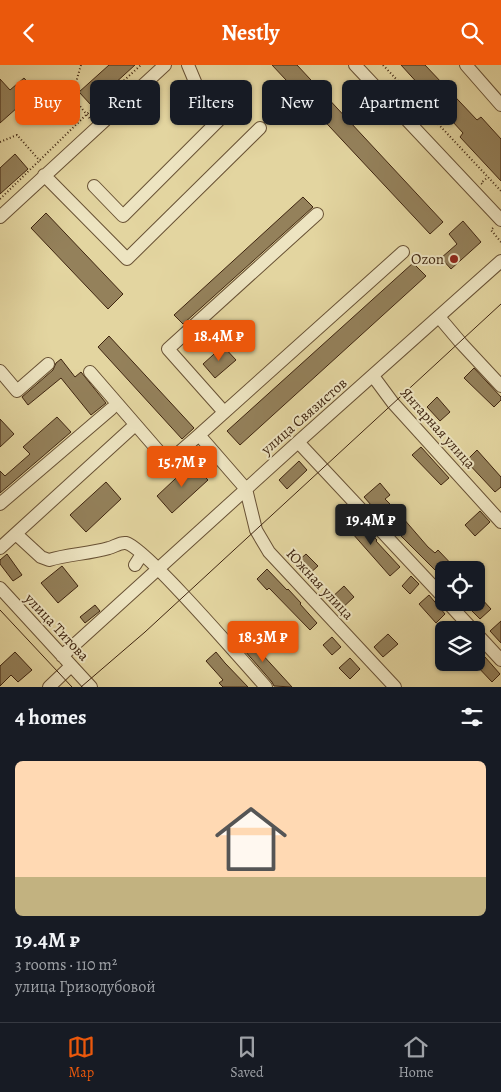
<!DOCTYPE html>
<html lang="en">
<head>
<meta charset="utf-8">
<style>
  :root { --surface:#171b24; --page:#20242c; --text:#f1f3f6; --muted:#9ea1a6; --line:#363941; --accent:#ea580c }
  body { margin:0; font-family:Alegreya,serif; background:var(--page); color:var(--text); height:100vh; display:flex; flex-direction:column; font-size:19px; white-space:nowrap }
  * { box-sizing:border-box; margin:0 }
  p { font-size:16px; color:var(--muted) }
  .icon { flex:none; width:28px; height:28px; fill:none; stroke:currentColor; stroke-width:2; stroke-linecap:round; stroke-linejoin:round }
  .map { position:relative; height:622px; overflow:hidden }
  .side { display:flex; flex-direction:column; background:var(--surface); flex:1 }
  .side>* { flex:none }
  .hud { position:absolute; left:15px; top:15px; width:471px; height:45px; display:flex; gap:10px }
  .fabs { position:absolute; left:435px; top:496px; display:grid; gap:10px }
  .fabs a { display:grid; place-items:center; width:50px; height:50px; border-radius:8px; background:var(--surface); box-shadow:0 1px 4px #0004; font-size:25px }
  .price { position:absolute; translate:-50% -42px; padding:0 11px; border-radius:5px; background:var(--accent); color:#fff; font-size:16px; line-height:32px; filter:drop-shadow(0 1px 2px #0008) }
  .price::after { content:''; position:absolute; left:50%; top:30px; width:15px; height:11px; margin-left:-8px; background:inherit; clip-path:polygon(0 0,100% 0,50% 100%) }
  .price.on { background:#222; color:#fff }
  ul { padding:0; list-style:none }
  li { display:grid; align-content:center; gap:10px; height:265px; padding:0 15px }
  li+li { border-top:1px solid var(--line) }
  li span { display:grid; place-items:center; height:155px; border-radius:8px; color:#555 }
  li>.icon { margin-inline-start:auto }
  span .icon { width:90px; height:90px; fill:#fffc; stroke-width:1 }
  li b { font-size:21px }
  h2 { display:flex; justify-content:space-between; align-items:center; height:60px; padding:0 15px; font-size:21px }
  .chip { padding:0 18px; border-radius:8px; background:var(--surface); box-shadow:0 1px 4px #0004; font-size:18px; line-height:45px }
  .chip.on { background:var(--accent); color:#fff }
  header { display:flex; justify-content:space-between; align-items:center; height:65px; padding:0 15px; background:var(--accent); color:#fff; font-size:22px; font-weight:700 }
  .menu { display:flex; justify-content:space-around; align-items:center; height:70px; border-top:1px solid var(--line); background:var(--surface); font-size:14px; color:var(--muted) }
  .menu a { display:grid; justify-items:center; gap:2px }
  .menu .on { color:var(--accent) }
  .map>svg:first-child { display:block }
  .building { fill:#94815b; stroke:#3f2510 }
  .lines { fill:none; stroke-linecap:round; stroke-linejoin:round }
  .minor-casing { stroke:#685134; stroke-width:14 }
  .path { stroke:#3f2510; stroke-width:2; stroke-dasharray:1 2.5; stroke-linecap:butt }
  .minor { stroke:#ede4c1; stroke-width:12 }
  .tram { stroke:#3f2510; stroke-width:1 }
  .poi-dot { fill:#8f2418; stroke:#ede4c1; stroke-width:2 }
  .labels { text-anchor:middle; stroke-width:4; stroke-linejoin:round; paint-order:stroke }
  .poi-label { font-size:15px; fill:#3f2510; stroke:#ede4c1; text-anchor:end }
  .street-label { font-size:15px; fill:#3f2510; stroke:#ede4c1 }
</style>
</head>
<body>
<header><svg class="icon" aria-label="back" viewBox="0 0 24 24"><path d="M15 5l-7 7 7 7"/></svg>Nestly<svg class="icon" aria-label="search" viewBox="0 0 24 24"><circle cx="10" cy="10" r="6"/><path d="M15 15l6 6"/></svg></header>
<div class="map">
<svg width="501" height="622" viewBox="0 0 501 622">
  <rect width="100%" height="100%" fill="#e3d5a0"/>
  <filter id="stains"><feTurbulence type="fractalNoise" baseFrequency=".004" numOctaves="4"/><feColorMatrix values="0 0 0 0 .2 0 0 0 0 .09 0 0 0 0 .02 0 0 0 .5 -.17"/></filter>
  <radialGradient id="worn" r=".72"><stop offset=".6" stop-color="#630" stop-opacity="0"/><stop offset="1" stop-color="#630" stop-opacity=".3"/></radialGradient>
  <path class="building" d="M109,0H135L91,40L79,27Z
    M272,0H297L443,157L430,169Z
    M401,0H425L477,55L481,52L501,74V116L460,72L463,68Z
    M24,13L36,26L0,58V14L10,25Z
    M15,89L28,104L0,129V103Z
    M303,132L313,142L183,259L174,250Z
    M46,148L123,229L108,244L31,163Z
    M463,156L481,177L451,204L441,193L457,179L449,169Z
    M413,198L426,211L240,380L227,366Z
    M109,271L194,363L182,374L98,282Z
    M223,281L236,295L215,313L203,299Z
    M61,294L75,312L81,307L106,338L91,350L61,313L28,340L22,332L53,305L56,298Z
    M474,303L501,332V335L494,342L464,313Z
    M437,332L450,347L440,356L427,342Z
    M57,352L71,367L0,428V406L5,411L30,389L23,382Z
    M0,354L14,369L0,382Z
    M421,382L449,413L441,420L412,390Z
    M477,385L501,412V422L495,427L466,396Z
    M299,396L307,405L287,424L279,415Z
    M192,398L208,415L172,448L157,431Z
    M106,417L121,434L86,467L70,450Z
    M380,418L390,430L385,434L396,445L428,482L435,488L438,485L457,505H441L438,508L397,467L381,448L379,449L364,432Z
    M480,446L490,457L475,471L465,460Z
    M353,452L368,466L377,475L376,476L400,502L390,511L352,468L349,471L342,463Z
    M7,489L22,510L13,516L0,499V495Z
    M306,489L318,501L309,509L297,497Z
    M62,501L78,521L58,538L41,518Z
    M267,504L287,525L288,524L301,538L300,539L317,558L310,565L269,523L267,525L257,514Z
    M411,511L419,519L410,529L402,521Z
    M344,521L354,532L339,546L329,535Z
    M429,530L445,549L436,558L419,539Z
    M480,532L491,544L480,554L468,542L473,538H476V535Z
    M95,540L100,546L85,558L80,552Z
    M501,556V578L490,566Z
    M388,569L398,579L383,592L374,582Z
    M246,570L260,587L292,622L274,621L272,617L237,577Z
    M332,572L341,582L332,590L323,580Z
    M15,587L32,605L18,617L11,610L0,621V601Z
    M216,587L225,598L248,622H223L219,618L223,615L206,596Z
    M485,592L500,609L492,617L476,600Z
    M350,593L360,604L350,614L339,603Z"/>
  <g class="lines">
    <defs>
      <path id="minor" d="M355,0L501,155
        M466,0L501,40
        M44,110L127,194L260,63
        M94,121L123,151L223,51L196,19L188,0
        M0,152L165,0
        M439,252L461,278L501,321
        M0,306L17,326L48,299
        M90,307L168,397L199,370
        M373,311L393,338L501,457
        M224,347L168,284L317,149
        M298,377L444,533
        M0,439L111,344
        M16,469L41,492L49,495C68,489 89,489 109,483C114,482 120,477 126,478C144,481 247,601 266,622
        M0,483L135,360
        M135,500L142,489
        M0,523L91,622
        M448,538L473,565
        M476,568L501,595
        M62,591L298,377L501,196
        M49,622L71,601
        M395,622L269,487L256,465L246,424L199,370L403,187"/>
    </defs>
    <use href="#minor" class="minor-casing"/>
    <path class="path" d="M81,0L72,31L91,55
      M383,0L501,126
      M0,77L17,70L40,96
      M482,119L481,118L488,112
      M0,134L87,49L141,0
      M493,163L491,165L501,177"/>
    <use href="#minor" class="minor"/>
    <path class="tram" d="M0,545L72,622
      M81,622L145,567L501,239"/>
  </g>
  <circle class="poi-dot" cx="454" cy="194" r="5"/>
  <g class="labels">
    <g class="poi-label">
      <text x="444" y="199">Ozon</text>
    </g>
    <g class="street-label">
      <text transform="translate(304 351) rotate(-41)" y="5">улица Связистов</text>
      <text transform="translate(438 363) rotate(48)" y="5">Янтарная улица</text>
      <text transform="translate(320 519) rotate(47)" y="5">Южная улица</text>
      <text transform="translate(57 562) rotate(47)" y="5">улица Титова</text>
    </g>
  </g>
  <rect width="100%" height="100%" filter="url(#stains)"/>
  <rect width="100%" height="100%" fill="url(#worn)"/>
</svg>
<div class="fabs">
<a><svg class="icon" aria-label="locate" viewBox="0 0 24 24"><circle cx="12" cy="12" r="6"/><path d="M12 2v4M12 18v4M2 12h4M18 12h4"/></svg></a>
<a><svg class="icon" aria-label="layers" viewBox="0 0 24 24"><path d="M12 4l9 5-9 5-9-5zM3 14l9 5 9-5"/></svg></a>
</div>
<b class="price" style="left:219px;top:297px">18.4M ₽</b>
<b class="price" style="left:182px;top:423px">15.7M ₽</b>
<b class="price on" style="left:371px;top:481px">19.4M ₽</b>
<b class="price" style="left:263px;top:598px">18.3M ₽</b>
<div class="hud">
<a class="chip on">Buy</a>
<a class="chip">Rent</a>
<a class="chip">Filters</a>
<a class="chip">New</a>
<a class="chip">Apartment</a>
</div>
</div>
<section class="side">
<h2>4 homes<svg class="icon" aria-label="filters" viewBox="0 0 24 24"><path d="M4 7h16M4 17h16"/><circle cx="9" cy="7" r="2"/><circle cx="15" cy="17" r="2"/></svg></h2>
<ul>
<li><span style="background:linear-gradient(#ffd9b3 75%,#c2b280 0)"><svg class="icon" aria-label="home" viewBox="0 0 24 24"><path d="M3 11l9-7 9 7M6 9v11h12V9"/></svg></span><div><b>19.4M ₽</b><p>3 rooms · 110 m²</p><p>улица Гризодубовой</p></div></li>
</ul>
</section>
<nav class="menu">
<a class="on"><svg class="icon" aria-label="map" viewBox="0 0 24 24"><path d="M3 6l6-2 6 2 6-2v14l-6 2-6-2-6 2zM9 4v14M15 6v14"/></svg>Map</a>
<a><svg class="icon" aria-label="saved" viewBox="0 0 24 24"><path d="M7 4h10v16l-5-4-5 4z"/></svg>Saved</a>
<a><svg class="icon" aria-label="home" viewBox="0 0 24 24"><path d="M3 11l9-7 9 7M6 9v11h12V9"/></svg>Home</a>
</nav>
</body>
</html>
